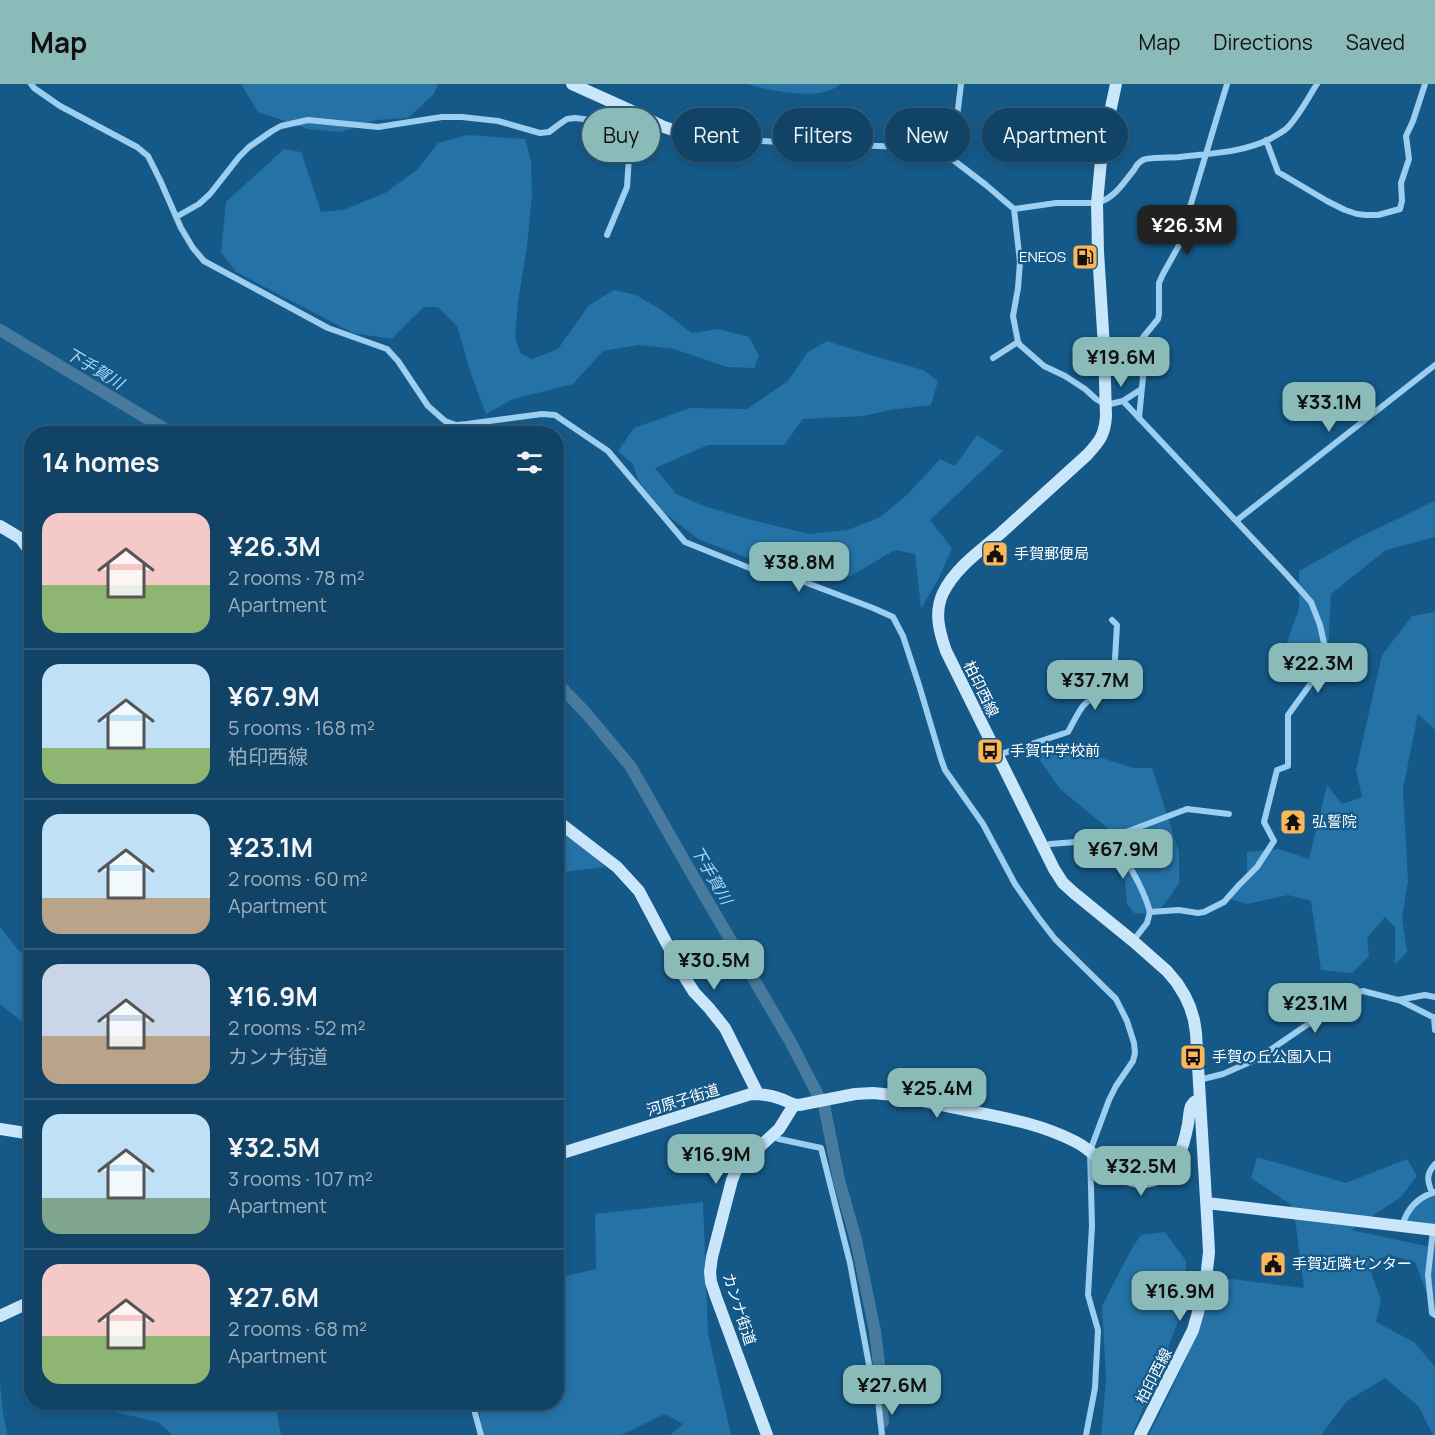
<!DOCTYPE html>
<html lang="en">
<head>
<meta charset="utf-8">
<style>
  :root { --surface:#104366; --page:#1e4e6f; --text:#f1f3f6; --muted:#9cb0bf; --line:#305c7a; --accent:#8bbbb9 }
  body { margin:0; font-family:Manrope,"Noto Sans JP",sans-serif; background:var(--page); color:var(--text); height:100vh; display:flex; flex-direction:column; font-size:22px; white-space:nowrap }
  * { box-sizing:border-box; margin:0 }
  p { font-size:20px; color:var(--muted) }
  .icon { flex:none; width:33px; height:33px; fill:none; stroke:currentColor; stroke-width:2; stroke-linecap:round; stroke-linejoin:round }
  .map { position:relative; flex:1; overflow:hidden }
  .panel { position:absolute; left:24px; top:342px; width:540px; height:984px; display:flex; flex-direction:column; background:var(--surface); border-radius:24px; box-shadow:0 3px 9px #0003,0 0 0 2px var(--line) }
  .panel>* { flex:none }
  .guide { position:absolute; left:582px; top:24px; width:570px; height:54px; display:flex; gap:12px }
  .price { position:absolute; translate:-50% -51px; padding:0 14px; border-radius:12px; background:var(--accent); color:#111; font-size:20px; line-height:39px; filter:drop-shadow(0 2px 3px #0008) }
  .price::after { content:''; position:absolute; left:50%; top:36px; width:18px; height:14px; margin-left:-9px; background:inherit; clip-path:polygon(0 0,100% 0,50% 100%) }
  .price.active { background:#222; color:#fff }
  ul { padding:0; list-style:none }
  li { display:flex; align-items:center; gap:18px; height:150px; padding:0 18px }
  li+li { border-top:2px solid var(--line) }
  li span { display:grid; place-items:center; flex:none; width:168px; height:120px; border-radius:18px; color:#555 }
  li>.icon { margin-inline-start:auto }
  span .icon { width:72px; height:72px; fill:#fffc; stroke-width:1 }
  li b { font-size:26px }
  h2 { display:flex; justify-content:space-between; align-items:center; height:72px; padding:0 18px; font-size:26px }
  .tag { padding:0 21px; border-radius:27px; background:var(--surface); box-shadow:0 3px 9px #0003,0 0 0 2px var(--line); font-size:21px; line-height:54px }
  .tag.active { background:var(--accent); color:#111 }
  header { display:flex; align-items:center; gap:36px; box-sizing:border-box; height:84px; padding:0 30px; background:var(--accent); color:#111 }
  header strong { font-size:28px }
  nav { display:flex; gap:33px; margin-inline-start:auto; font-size:21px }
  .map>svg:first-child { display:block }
  .green { fill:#2472a6 }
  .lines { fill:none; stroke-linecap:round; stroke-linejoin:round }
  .river { stroke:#487a9d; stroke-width:12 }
  .street { stroke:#9bceef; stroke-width:6 }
  .secondary { stroke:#c9e6fa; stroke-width:12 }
  .labels { text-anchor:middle; stroke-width:4.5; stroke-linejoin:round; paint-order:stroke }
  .poi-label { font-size:15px; fill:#fff; stroke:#155988; text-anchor:start }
  .street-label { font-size:15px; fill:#fff; stroke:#155988 }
  .water-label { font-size:16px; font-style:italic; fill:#a7d7f6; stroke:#155988 }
</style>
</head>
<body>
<header>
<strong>Map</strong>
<nav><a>Map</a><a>Directions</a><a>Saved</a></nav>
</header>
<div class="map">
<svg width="1435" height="1351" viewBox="0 0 1435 1351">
  <rect width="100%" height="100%" fill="#155988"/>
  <path class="green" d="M241,0H438L434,10L408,34L376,36L341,48L308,45L258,28Z
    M747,0H841C820,18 772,7 747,0Z
    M467,51L525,55L531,77L532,111L527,162L518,218L515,254L521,270L532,275L558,265L589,221L614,206L636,211L660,225L692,249L718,245L749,253L759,272L754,284L727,283L674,265L639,261L603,267L573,300L513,315L486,330L471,290L457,242L438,223H424L408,238L392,255L353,249L236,188L221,168L226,118L284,65L301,68L321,128L343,126L385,109L417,86L438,59Z
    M827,257L867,270L923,286L938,297L931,321L890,326L863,332L803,335L784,361H708L655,384L676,410L704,422L748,435L809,450L848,446L880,433L907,411L940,375L955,382L977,351L1003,367L930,436L952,464L939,494L921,524L915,470L895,466L849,493L807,497L698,455L661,426L638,396L633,380L618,367L634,344L690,324L747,325L788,297L808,268Z
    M1432,418H1435V453L1386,466L1331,510L1327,584L1305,596L1285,588L1282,572L1299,525V487L1358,454Z
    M1435,528V646L1418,630L1403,705L1408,797L1402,834L1407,868L1395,880V843L1385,833L1367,854L1369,872L1352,889L1321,886L1311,817L1288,811L1247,820L1231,815L1247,790V768L1279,765L1309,775L1327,701L1342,720L1362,713L1356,686L1382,571L1412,532Z
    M1064,664L1102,674L1133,684H1152L1179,768V799L1163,822L1152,830L1134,829L1127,820L1124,788L1116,751L1060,705L1037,672Z
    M557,741L594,771L605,783L563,788L557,793Z
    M0,843L18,866L31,874V945L0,920Z
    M1257,1073L1346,1099L1407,1075L1417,1092L1401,1113L1351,1146L1431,1163L1433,1146L1402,1142L1411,1123L1435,1108V1231L1415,1178L1389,1171L1368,1180L1381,1216L1376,1238L1414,1258L1435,1283V1351H1433L1419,1323L1385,1294L1347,1317L1321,1351H1149L1186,1275L1215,1193L1304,1204L1295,1135L1290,1120L1251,1094Z
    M703,1118L708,1249L731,1351H670L683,1340L665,1330L621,1351H484L477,1319L556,1318L557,1194L596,1185L595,1130Z
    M1165,1148L1186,1177V1217L1163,1277L1132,1351H1101L1106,1295L1102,1222L1132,1164L1141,1151Z
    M0,1295L2,1322L7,1351H0Z
    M88,1319H275L281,1351H172L158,1338L84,1321Z"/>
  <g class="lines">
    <path class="river" d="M0,246L173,350
      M556,598L586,629L631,683L700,804L790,957L819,1013
      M824,1021L839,1096L856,1156L875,1247L883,1315L882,1323L883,1338"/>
    <path class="street" d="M31,0L34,4L60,22L137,63L148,72L160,96L181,144L193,164L204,177L328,244L387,265L398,277L428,322L445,337L456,341L467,340L542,330L555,331L608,367L685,458L752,485L786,491L873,524L893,533L903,552L919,601L941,675L945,686L983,740L1015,800L1038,833L1055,855L1116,915L1127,937L1134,959L1135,969L1133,977L1116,1002L1109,1016L1090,1067L1092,1142L1088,1211L1098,1246L1095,1304L1086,1351
      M695,53L813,60L910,63L952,75L986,101L1014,125L1056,119H1097C1115,114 1123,99 1134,86C1136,82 1139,78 1143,76C1149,73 1172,74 1180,73C1211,69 1241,69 1270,55C1276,51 1284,48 1289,42C1300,30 1308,14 1317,0
      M1266,56L1278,88L1327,117L1345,126L1357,130L1366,131H1378L1400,125L1402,117L1401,99L1409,75L1406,52L1413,37L1425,0
      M952,75L961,0
      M1014,125L1020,178L1018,204L1013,232L1018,258L1020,261L1044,282L1065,292L1085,305L1096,315L1106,321L1123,317L1140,306
      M176,133L199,120L210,110L239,73L249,63L272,47L281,42L308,36L378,43L442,33H462L498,37L540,49L549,48L561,39L567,35L575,34L644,42L649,41H653
      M607,151L627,103L629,73L649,40
      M993,274L1018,258
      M1123,317L1287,491L1311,518L1320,541L1326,568L1322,584L1288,631V682L1277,686L1264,738L1274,757L1257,783L1239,801L1224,818L1204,828L1198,829L1179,826L1150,828L1147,839L1133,857
      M1139,334L1143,293L1133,270L1136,262L1158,235L1159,230V199L1163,190L1182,156L1187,133L1227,0
      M1236,437L1435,281
      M998,671L1068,648C1073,639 1077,630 1083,622C1093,611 1108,607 1114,592L1117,541L1112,536
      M1114,755C1127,779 1143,802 1150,828
      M1043,763L1050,760L1114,755L1126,748L1187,725L1229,730
      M1399,916L1435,934
      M1434,933L1435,946
      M1199,996L1223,990L1257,975L1352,910L1363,907L1398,916L1425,911L1435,913
      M773,1052L779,1055L821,1064L850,1179L873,1302L878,1315L882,1351
      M1432,1109C1427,1096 1426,1090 1435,1080
      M1402,1142C1407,1125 1418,1113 1435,1108
      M1433,1146L1428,1191L1432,1229L1435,1231
      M472,1318L481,1351"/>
    <path class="secondary" d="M572,0L634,28L664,43L695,53
      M1116,0L1102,66L1097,119L1098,168L1104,263L1106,332C1105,351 1099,358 1087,371C1058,397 1030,423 1001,449C981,466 955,484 943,509C934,528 939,547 946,567L1054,785L1063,799L1074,809L1133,857L1167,887L1177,899L1185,912L1190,923L1194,936L1196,949L1208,1149L1209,1168L1205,1204L1193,1246L1140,1351
      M0,442L20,454L32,470
      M556,736L617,783L639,807L684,892L694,908L709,924L725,944L758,1010
      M0,1045L32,1050
      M556,1071L751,1010C760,1010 771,1011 781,1015C787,1017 792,1021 799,1021L855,1010L873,1009L894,1011C921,1017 948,1022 975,1028C1011,1035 1043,1041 1076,1058C1102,1071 1121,1107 1154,1096C1177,1089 1184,1061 1188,1040C1189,1034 1189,1028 1191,1022L1194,1018L1200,1015
      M1207,1119L1435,1146
      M0,1232L32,1217
      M767,1351L716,1213L711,1198L710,1188L712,1173L732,1096L737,1084L743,1078L779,1045L794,1021"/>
  </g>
  <defs>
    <symbol id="fuel-square" viewBox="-11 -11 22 22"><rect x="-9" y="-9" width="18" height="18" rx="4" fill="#ffb659" stroke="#155988"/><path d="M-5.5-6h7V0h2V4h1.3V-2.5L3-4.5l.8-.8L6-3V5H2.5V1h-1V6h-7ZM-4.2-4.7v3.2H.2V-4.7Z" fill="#111"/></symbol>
    <symbol id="civic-square" viewBox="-11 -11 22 22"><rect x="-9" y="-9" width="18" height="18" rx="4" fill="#ffb659" stroke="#155988"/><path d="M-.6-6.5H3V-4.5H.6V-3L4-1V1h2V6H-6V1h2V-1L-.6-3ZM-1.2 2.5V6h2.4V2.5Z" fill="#111"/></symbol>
    <symbol id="bus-square" viewBox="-11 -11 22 22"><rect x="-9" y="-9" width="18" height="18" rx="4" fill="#ffb659" stroke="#155988"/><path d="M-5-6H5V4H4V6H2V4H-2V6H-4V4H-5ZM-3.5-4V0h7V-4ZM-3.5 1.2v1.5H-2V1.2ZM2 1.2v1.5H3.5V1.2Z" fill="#111"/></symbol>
    <symbol id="temple-square" viewBox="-11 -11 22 22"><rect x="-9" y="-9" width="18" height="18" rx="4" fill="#ffb659" stroke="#155988"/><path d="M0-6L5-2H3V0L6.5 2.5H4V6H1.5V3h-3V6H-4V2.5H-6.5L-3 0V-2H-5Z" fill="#111"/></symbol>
  </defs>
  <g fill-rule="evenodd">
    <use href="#fuel-square" x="1070" y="158" width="30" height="30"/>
    <use href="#civic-square" x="980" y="455" width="30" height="30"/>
    <use href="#bus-square" x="975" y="652" width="30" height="30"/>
    <use href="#temple-square" x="1278" y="723" width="30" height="30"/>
    <use href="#bus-square" x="1178" y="958" width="30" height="30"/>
    <use href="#civic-square" x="1258" y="1165" width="30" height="30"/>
  </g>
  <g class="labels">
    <g class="poi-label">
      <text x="1066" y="178" text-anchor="end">ENEOS</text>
      <text x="1014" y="475">手賀郵便局</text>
      <text x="1010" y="672">手賀中学校前</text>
      <text x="1312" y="743">弘誓院</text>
      <text x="1212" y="978">手賀の丘公園入口</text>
      <text x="1292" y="1185">手賀近隣センター</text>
    </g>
    <g class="street-label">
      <text transform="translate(981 605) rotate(64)" y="5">柏印西線</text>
      <text transform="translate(683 1016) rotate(-17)" y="5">河原子街道</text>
      <text transform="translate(739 1225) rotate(72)" y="5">カンナ街道</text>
      <text transform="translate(1154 1292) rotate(-63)" y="5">柏印西線</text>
    </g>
    <g class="water-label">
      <text transform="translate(95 284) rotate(31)" y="6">下手賀川</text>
      <text transform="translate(712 791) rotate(60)" y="6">下手賀川</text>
    </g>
  </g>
</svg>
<b class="price active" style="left:1187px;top:172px">¥26.3M</b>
<b class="price" style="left:1121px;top:304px">¥19.6M</b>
<b class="price" style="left:1329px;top:349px">¥33.1M</b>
<b class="price" style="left:799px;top:509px">¥38.8M</b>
<b class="price" style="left:1318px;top:610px">¥22.3M</b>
<b class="price" style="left:1095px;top:627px">¥37.7M</b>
<b class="price" style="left:1123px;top:796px">¥67.9M</b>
<b class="price" style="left:714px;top:907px">¥30.5M</b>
<b class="price" style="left:1315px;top:950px">¥23.1M</b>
<b class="price" style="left:937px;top:1035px">¥25.4M</b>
<b class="price" style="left:716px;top:1101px">¥16.9M</b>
<b class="price" style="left:1141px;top:1113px">¥32.5M</b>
<b class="price" style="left:1180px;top:1238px">¥16.9M</b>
<b class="price" style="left:892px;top:1332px">¥27.6M</b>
<div class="guide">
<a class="tag active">Buy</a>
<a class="tag">Rent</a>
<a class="tag">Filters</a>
<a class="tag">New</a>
<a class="tag">Apartment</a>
</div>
<section class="panel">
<h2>14 homes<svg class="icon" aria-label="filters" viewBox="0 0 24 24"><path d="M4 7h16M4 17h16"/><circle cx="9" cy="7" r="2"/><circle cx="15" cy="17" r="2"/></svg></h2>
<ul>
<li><span style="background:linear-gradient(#f6c9c9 60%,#8fb573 0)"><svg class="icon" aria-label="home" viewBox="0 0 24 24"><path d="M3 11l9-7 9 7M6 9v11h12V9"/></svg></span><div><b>¥26.3M</b><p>2 rooms · 78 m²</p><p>Apartment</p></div></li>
<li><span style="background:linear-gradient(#bfe0f5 70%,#8fb573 0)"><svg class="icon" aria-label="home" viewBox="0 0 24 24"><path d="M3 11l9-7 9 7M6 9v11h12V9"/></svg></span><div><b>¥67.9M</b><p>5 rooms · 168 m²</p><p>柏印西線</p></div></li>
<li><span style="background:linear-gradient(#bfe0f5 70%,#b9a48a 0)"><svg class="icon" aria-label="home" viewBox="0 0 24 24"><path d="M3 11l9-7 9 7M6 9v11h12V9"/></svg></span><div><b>¥23.1M</b><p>2 rooms · 60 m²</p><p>Apartment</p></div></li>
<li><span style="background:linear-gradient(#c9d6e8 60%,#b9a48a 0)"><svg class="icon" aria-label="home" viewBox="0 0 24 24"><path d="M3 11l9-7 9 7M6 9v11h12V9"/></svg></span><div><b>¥16.9M</b><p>2 rooms · 52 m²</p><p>カンナ街道</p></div></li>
<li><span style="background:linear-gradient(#bfe0f5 70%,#7fa58c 0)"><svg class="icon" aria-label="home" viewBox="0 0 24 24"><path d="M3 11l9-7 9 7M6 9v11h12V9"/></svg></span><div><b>¥32.5M</b><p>3 rooms · 107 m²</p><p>Apartment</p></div></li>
<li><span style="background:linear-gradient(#f6c9c9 60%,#8fb573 0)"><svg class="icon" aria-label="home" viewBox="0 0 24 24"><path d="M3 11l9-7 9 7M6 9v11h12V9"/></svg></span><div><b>¥27.6M</b><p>2 rooms · 68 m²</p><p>Apartment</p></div></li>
</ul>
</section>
</div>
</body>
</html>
